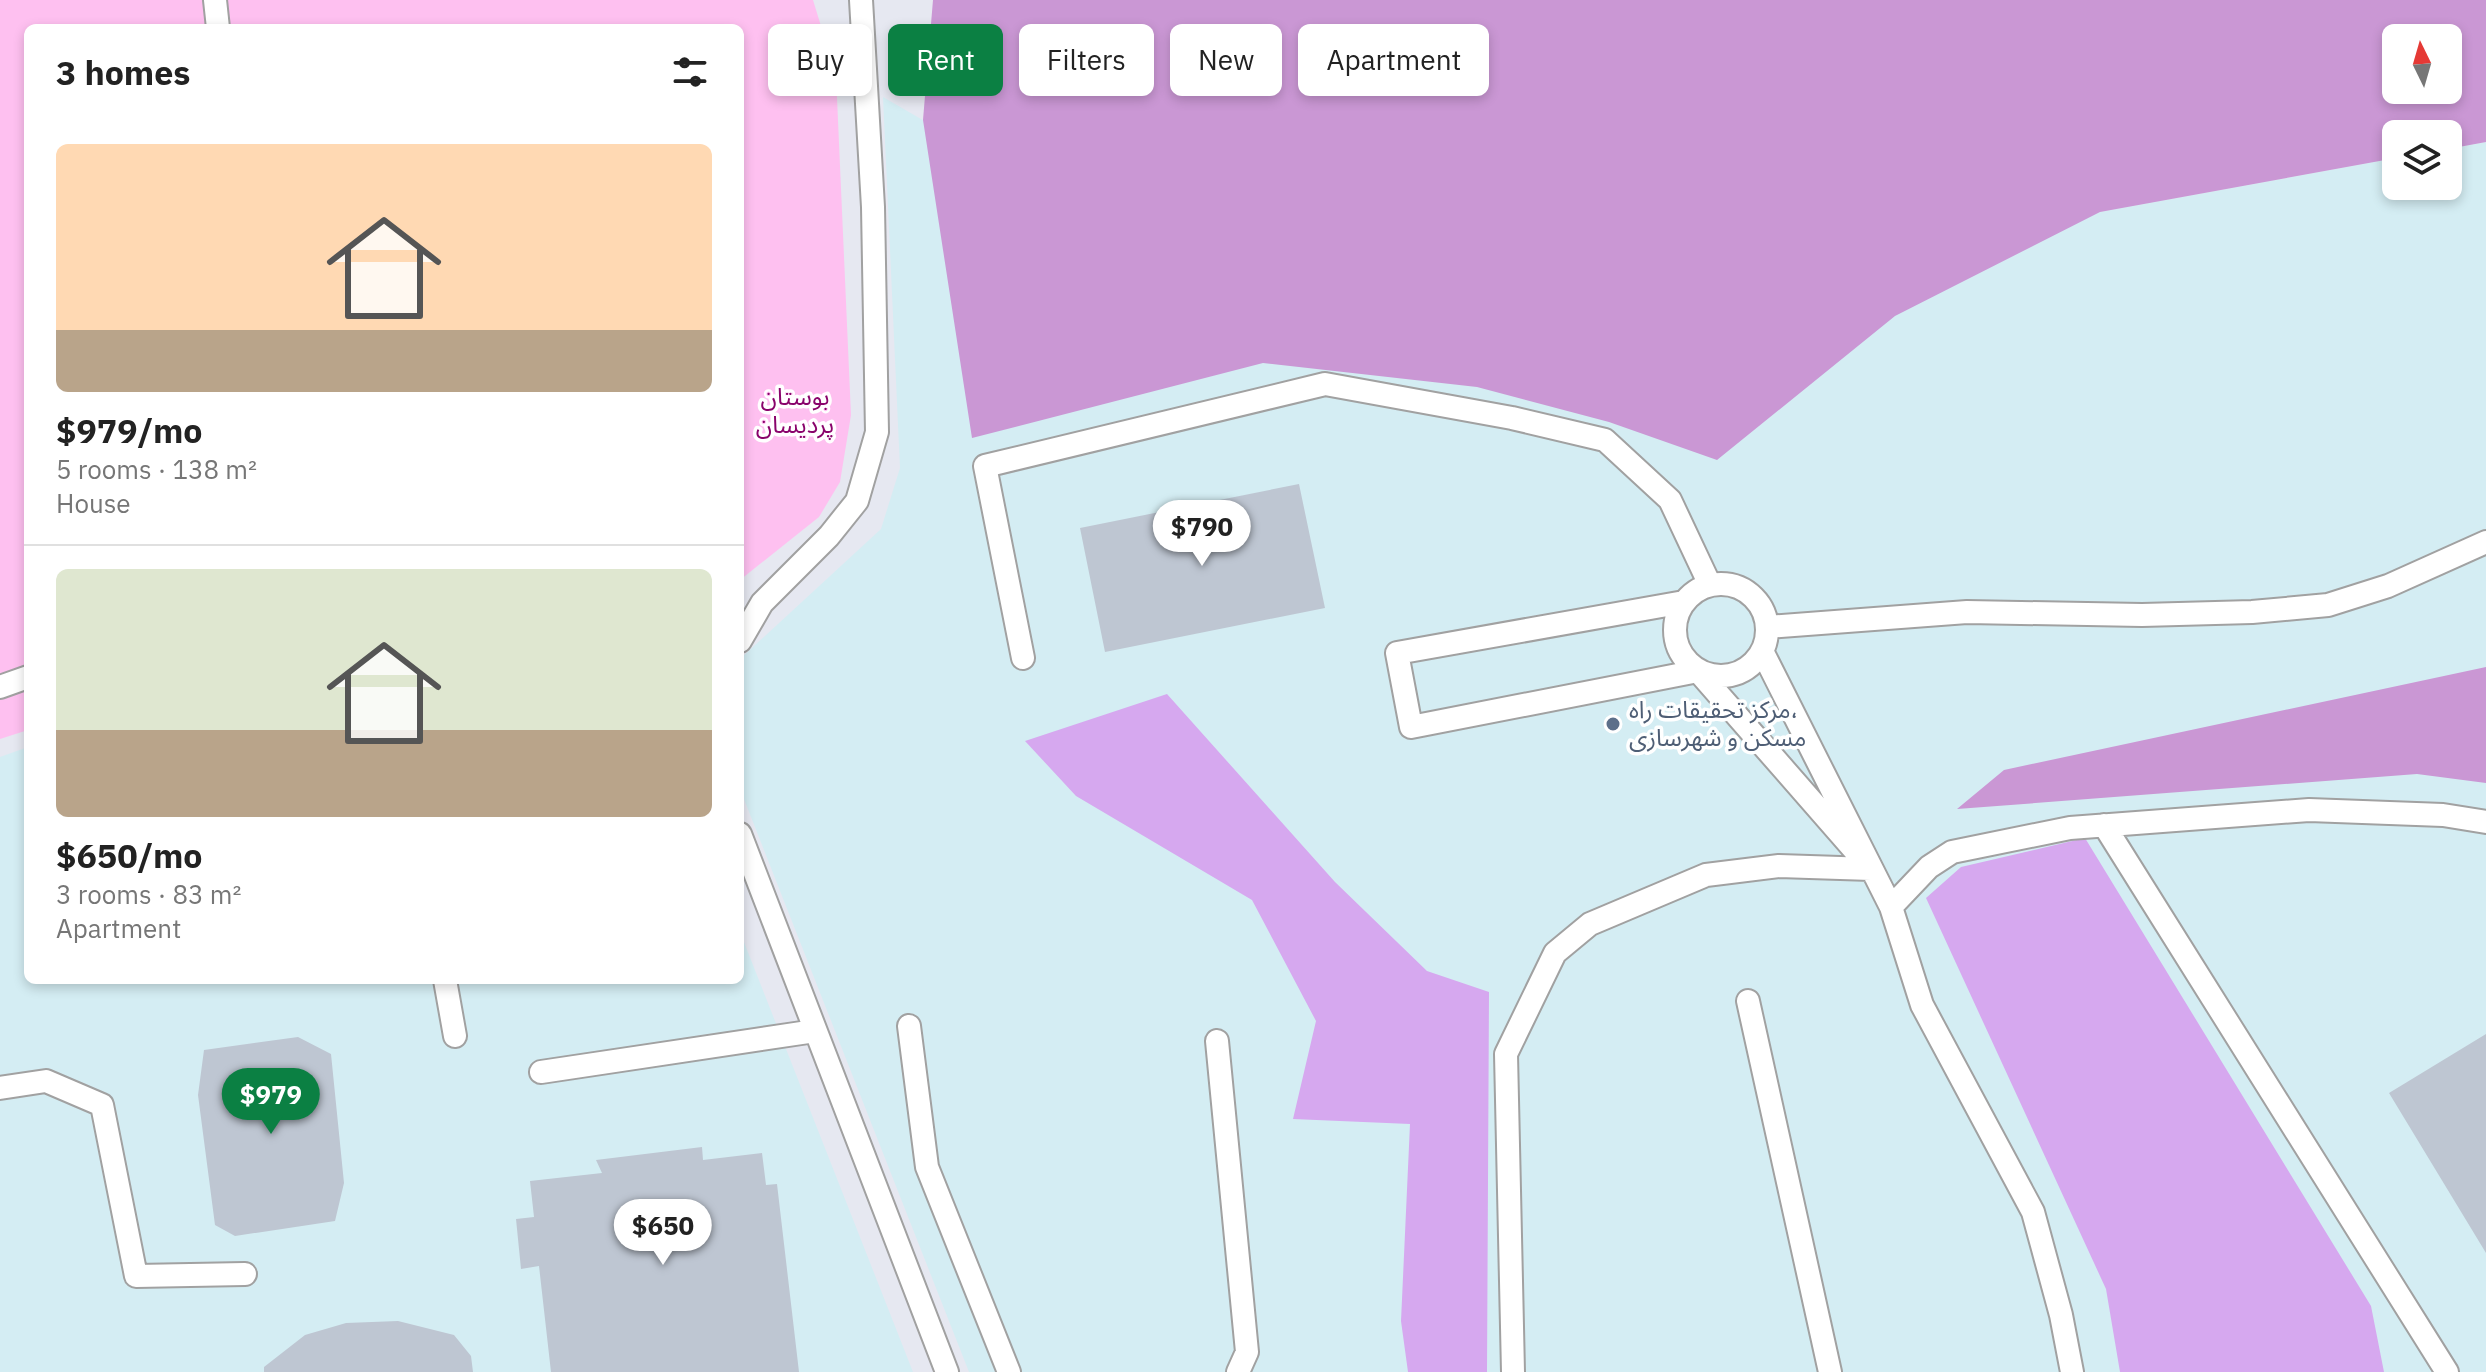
<!DOCTYPE html>
<html lang="en">
<head>
<meta charset="utf-8">
<style>
  :root { --surface:#fff; --page:#f6f6f6; --text:#222; --muted:#767676; --line:#e0e0e0; --accent:#0b8043 }
  body { margin:0; font-family:"IBM Plex Sans","Noto Sans Arabic",sans-serif; background:var(--page); color:var(--text); height:100vh; display:flex; flex-direction:column; font-size:30px; white-space:nowrap }
  * { box-sizing:border-box; margin:0 }
  p { font-size:26px; color:var(--muted) }
  .icon { flex:none; width:44px; height:44px; fill:none; stroke:currentColor; stroke-width:2; stroke-linecap:round; stroke-linejoin:round }
  .map { position:relative; flex:1; overflow:hidden }
  .drawer { position:absolute; left:24px; top:24px; width:720px; height:960px; display:flex; flex-direction:column; background:var(--surface); border-radius:12px; box-shadow:0 4px 12px #0003 }
  .drawer>* { flex:none }
  .top-card { position:absolute; left:768px; top:24px; width:760px; height:72px; display:flex; gap:16px }
  .needle { width:52px; rotate:355deg }
  .tools { position:absolute; left:2382px; top:24px; display:grid; gap:16px }
  .tools a { display:grid; place-items:center; width:80px; height:80px; border-radius:12px; background:var(--surface); box-shadow:0 4px 12px #0003; font-size:40px }
  .price { position:absolute; translate:-50% -68px; padding:0 18px; border-radius:28px; background:#fff; color:#222; font-size:26px; line-height:52px; filter:drop-shadow(0 2px 4px #0008) }
  .price::after { content:''; position:absolute; left:50%; top:48px; width:24px; height:18px; margin-left:-12px; background:inherit; clip-path:polygon(0 0,100% 0,50% 100%) }
  .price.selected { background:var(--accent); color:#fff }
  ul { padding:0; list-style:none }
  li { display:grid; align-content:center; gap:16px; height:424px; padding:0 32px }
  li+li { border-top:2px solid var(--line) }
  li span { display:grid; place-items:center; height:248px; border-radius:12px; color:#555 }
  li>.icon { margin-inline-start:auto }
  span .icon { width:144px; height:144px; fill:#fffc; stroke-width:1 }
  li b { font-size:34px }
  h2 { display:flex; justify-content:space-between; align-items:center; height:96px; padding:0 32px; font-size:34px }
  .pill { padding:0 28px; border-radius:12px; background:var(--surface); box-shadow:0 4px 12px #0003; font-size:28px; line-height:72px }
  .pill.selected { background:var(--accent); color:#fff }
  .map>svg:first-child { display:block }
  .commercial { fill:#d4edf3 }
  .grass { fill:#d6a8ef }
  .forest { fill:#ca97d4; fill-rule:evenodd }
  .park { fill:#fec0f0 }
  .building { fill:#bec6d2 }
  .lines { fill:none; stroke-linecap:round; stroke-linejoin:round }
  .service-casing { stroke:#a1a1a1; stroke-width:26 }
  .service { stroke:#fff; stroke-width:22 }
  .service-dot { fill:#5c6f8a; stroke:#fff; stroke-width:3 }
  .labels { text-anchor:middle; stroke-width:7; stroke-linejoin:round; paint-order:stroke }
  .park-label { font-size:24px; fill:#89036b; stroke:#fff }
  .service-label { font-size:24px; fill:#4e5e75; stroke:#fff; text-anchor:start }
</style>
</head>
<body>
<div class="map">
<svg width="2486" height="1372" viewBox="0 0 2486 1372">
  <rect width="100%" height="100%" fill="#e6e8f1"/>
  <path class="commercial" d="M883,97L1325,353L2396,158V186H2448V149L2486,142V1372H969L740,789V659L881,529L900,468Z
    M28,747V980H740V932L913,1372H0V757Z"/>
  <path class="grass" d="M1167,694L1335,882L1427,971L1489,992L1487,1372H1408L1401,1321L1410,1124L1293,1119L1316,1021L1252,900L1076,796L1025,741Z
    M2085,838L2371,1306L2384,1372H2120L2106,1289L1926,898L1961,867Z"/>
  <path class="forest" d="M933,0H2486V142L2448,149V134H2396V158L2100,212L1895,316L1717,460L1609,422L1477,387L1263,363L972,438L923,120ZM2448,38V90H2396V38Z
    M2486,667V783L2417,774L1957,809L2004,770Z"/>
  <path class="park" d="M0,0H813L836,75L851,415L840,482L819,517L740,580V28H28V730L0,739Z"/>
  <path class="building" d="M1299,484L1325,608L1105,652L1080,528Z
    M2486,1034V1253L2389,1093Z
    M298,1037L331,1054L344,1183L335,1221L235,1236L215,1225L198,1095L204,1050Z
    M702,1147L703,1160L762,1153L766,1185L777,1184L799,1372H551L539,1266L521,1269L516,1219L534,1217L530,1181L602,1173L596,1160Z
    M398,1321L454,1335L471,1356L473,1372H264V1367L305,1335L346,1323Z"/>
  <g class="lines">
    <defs>
      <path id="service" d="M215,0L218,28
        M1675 630a46 46 0 1 1 92 0a46 46 0 1 1-92 0Z
        M1684,602L1397,653L1411,727L1698,671L1871,869
        M1767,627L1967,612L2142,615L2252,612L2328,605L2388,586L2486,542
        M740,641L762,603L829,536L857,501L877,432L873,207L861,0
        M1762,651L1891,907L1922,1005L2033,1212L2061,1315L2072,1372
        M1023,658L985,466L1325,384L1512,418L1605,440L1670,500L1710,585
        M0,687L28,677
        M2104,825L2447,1372
        M740,834L947,1372
        M1891,907L1929,867L1952,852L2070,828L2309,810L2443,815L2486,822
        M445,980L455,1036
        M1748,1001L1830,1372
        M909,1026L927,1167L1009,1372
        M1217,1041L1247,1352L1238,1372
        M541,1072L815,1031
        M0,1088L46,1081L102,1105L136,1276L245,1274
        M1513,1372L1506,1054L1555,953L1590,924L1706,875L1779,866L1871,869"/>
    </defs>
    <use href="#service" class="service-casing"/>
    <use href="#service" class="service"/>
  </g>
  <circle class="service-dot" cx="1613" cy="724" r="8"/>
  <g class="labels">
    <g class="park-label">
      <text x="795" y="405">بوستان<tspan x="795" dy="28">پردیسان</tspan></text>
    </g>
    <g class="service-label">
      <text x="1629" y="718">مرکز تحقیقات راه،<tspan x="1629" dy="28">مسکن و شهرسازی</tspan></text>
    </g>
  </g>
</svg>
<div class="tools">
<a><svg class="needle" viewBox="-14 -14 28 28"><path d="M0-13l5 13h-10z" fill="#e53935"/><path d="M0 13l5-13h-10z" fill="#767676"/></svg></a>
<a><svg class="icon" aria-label="layers" viewBox="0 0 24 24"><path d="M12 4l9 5-9 5-9-5zM3 14l9 5 9-5"/></svg></a>
</div>
<b class="price" style="left:1202px;top:568px">$790</b>
<b class="price selected" style="left:271px;top:1136px">$979</b>
<b class="price" style="left:663px;top:1267px">$650</b>
<div class="top-card">
<a class="pill">Buy</a>
<a class="pill selected">Rent</a>
<a class="pill">Filters</a>
<a class="pill">New</a>
<a class="pill">Apartment</a>
</div>
<section class="drawer">
<h2>3 homes<svg class="icon" aria-label="filters" viewBox="0 0 24 24"><path d="M4 7h16M4 17h16"/><circle cx="9" cy="7" r="2"/><circle cx="15" cy="17" r="2"/></svg></h2>
<ul>
<li><span style="background:linear-gradient(#ffd9b3 75%,#b9a48a 0)"><svg class="icon" aria-label="home" viewBox="0 0 24 24"><path d="M3 11l9-7 9 7M6 9v11h12V9"/></svg></span><div><b>$979/mo</b><p>5 rooms · 138 m²</p><p>House</p></div></li>
<li><span style="background:linear-gradient(#dfe7d0 65%,#b9a48a 0)"><svg class="icon" aria-label="home" viewBox="0 0 24 24"><path d="M3 11l9-7 9 7M6 9v11h12V9"/></svg></span><div><b>$650/mo</b><p>3 rooms · 83 m²</p><p>Apartment</p></div></li>
</ul>
</section>
</div>
</body>
</html>
